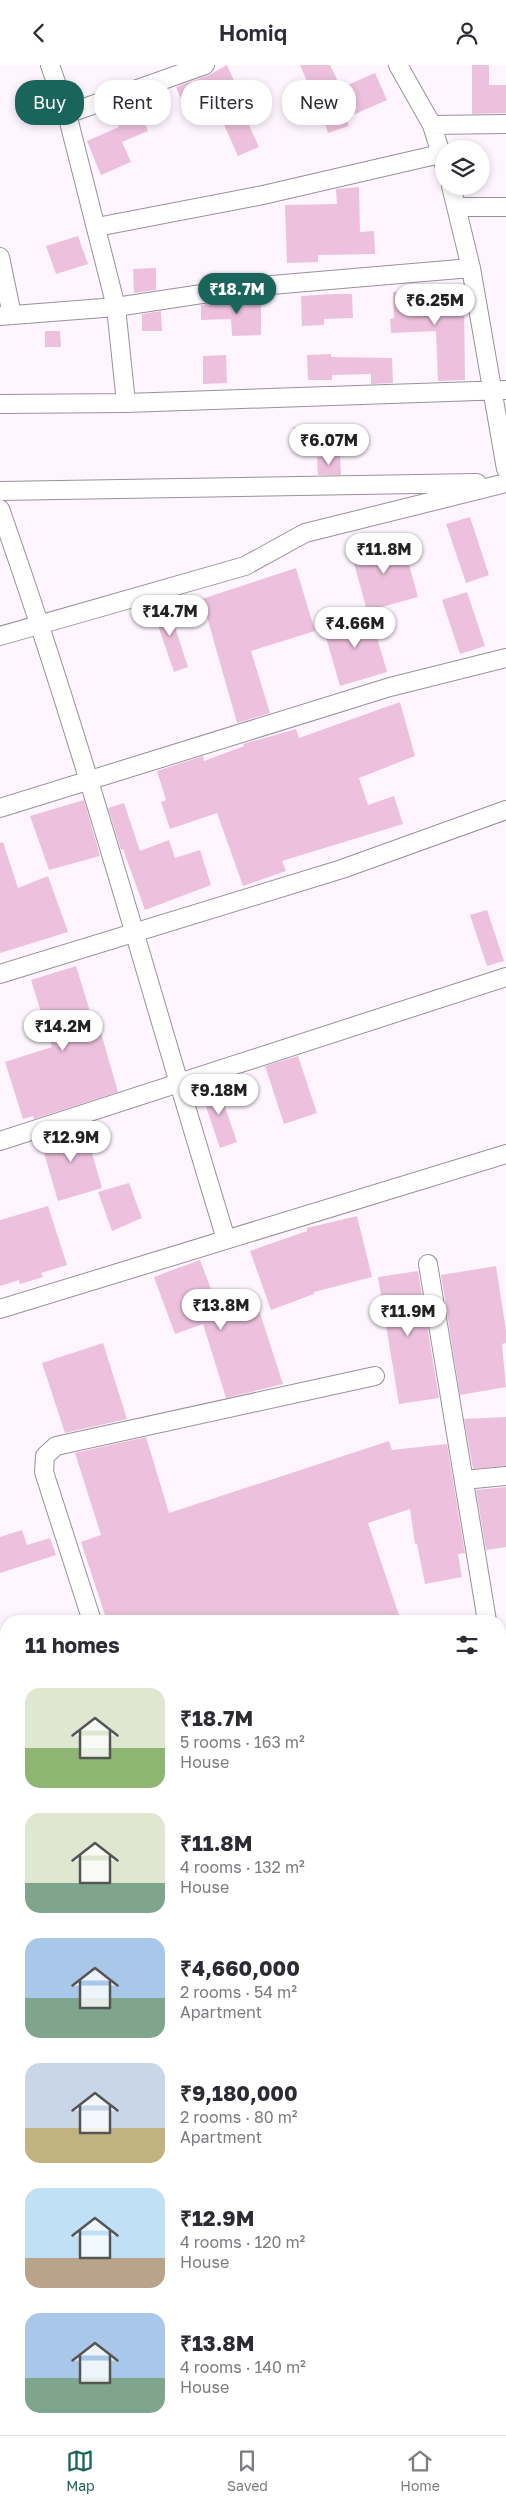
<!DOCTYPE html>
<html lang="en">
<head>
<meta charset="utf-8">
<style>
  :root { --surface:#fff; --page:#f2f2f3; --text:#2b2b33; --muted:#7c7c81; --line:#e1e1e2; --accent:#19645b }
  body { margin:0; font-family:"Golos Text",sans-serif; background:var(--page); color:var(--text); height:100vh; display:flex; flex-direction:column; font-size:19px; white-space:nowrap }
  * { box-sizing:border-box; margin:0 }
  p { font-size:16px; color:var(--muted) }
  .icon { flex:none; width:28px; height:28px; fill:none; stroke:currentColor; stroke-width:2; stroke-linecap:round; stroke-linejoin:round }
  .map { position:relative; flex:1; overflow:hidden }
  .side { position:absolute; left:0px; top:1550px; width:506px; height:820px; display:flex; flex-direction:column; background:var(--surface); border-radius:20px 20px 0 0; box-shadow:0 2px 8px #0003 }
  .side>* { flex:none }
  .hud { position:absolute; left:15px; top:15px; width:476px; height:45px; display:flex; gap:10px }
  .buttons { position:absolute; left:435px; top:75px; display:grid; gap:10px }
  .buttons a { display:grid; place-items:center; width:55px; height:55px; border-radius:50%; background:var(--surface); box-shadow:0 2px 8px #0003; font-size:25px }
  .price { position:absolute; translate:-50% -42px; padding:0 11px; border-radius:18px; background:#fff; color:#222; font-size:16px; line-height:32px; filter:drop-shadow(0 1px 2px #0008) }
  .price::after { content:''; position:absolute; left:50%; top:30px; width:15px; height:11px; margin-left:-8px; background:inherit; clip-path:polygon(0 0,100% 0,50% 100%) }
  .price.selected { background:var(--accent); color:#fff }
  ul { padding:0; list-style:none }
  li { display:flex; align-items:center; gap:15px; height:125px; padding:0 25px }
  li span { display:grid; place-items:center; flex:none; width:140px; height:100px; border-radius:15px; color:#555 }
  li>.icon { margin-inline-start:auto }
  span .icon { width:60px; height:60px; fill:#fffc; stroke-width:1 }
  li b { font-size:21px }
  h2 { display:flex; justify-content:space-between; align-items:center; height:60px; padding:0 25px; font-size:21px }
  .tag { padding:0 18px; border-radius:20px; background:var(--surface); box-shadow:0 2px 8px #0003; font-size:18px; line-height:45px }
  .tag.selected { background:var(--accent); color:#fff }
  header { display:flex; justify-content:space-between; align-items:center; height:65px; padding:0 25px; background:var(--surface); font-size:22px; font-weight:600 }
  .tab-bar { display:flex; justify-content:space-around; align-items:center; height:70px; border-top:1px solid var(--line); background:var(--surface); font-size:14px; color:var(--muted) }
  .tab-bar a { display:grid; justify-items:center; gap:2px }
  .tab-bar .selected { color:var(--accent) }
  .map>svg:first-child { display:block }
  .building { fill:#edc1dd }
  .lines { fill:none; stroke-linecap:round; stroke-linejoin:round }
  .street-casing { stroke:#99919a; stroke-width:20 }
  .street { stroke:#fff; stroke-width:18 }
</style>
</head>
<body>
<header><svg class="icon" aria-label="back" viewBox="0 0 24 24"><path d="M15 5l-7 7 7 7"/></svg>Homiq<svg class="icon" aria-label="person" viewBox="0 0 24 24"><circle cx="12" cy="8" r="4"/><path d="M4 21q1-7 8-7t8 7"/></svg></header>
<div class="map">
<svg width="506" height="2370" viewBox="0 0 506 2370">
  <rect width="100%" height="100%" fill="#fef5ff"/>
  <path class="building" d="M227,0L239,27L235,29L259,82L238,91L213,35L186,46L176,22L209,10Z
    M300,0H330L341,23L375,8L387,35L346,53L349,61L328,68L315,29L313,30Z
    M472,0H489V20H506V48L472,49Z
    M137,39L148,66L122,77L131,97L101,110L87,76L119,62L113,49Z
    M359,122L360,167L374,166L375,189L318,190V197L287,198L285,140L337,139L336,124Z
    M78,171L88,199L56,209L46,181Z
    M156,203V225L134,228L133,204Z
    M393,227L464,228L465,315L438,316L436,266L391,268L390,254L394,253Z
    M335,229H352L353,253L324,254V260L302,261L301,231Z
    M261,232V270L232,271L231,254L201,255V240Z
    M161,246L162,266H142V249Z
    M45,266H60L61,282H45Z
    M331,289V292L392,293L393,318L371,319V309L332,310V315H308L307,290Z
    M226,290L227,318L203,319V291Z
    M313,361V377L293,378V362Z
    M340,391L341,410H318L317,392Z
    M470,452L489,510L466,518L446,459Z
    M402,474L418,532L367,546L351,487Z
    M296,503L315,566L251,586L270,648L237,658L202,534Z
    M467,527L485,581L460,589L442,535Z
    M167,538L188,602L174,607L152,543Z
    M370,548L387,607L340,621L323,562Z
    M400,637L415,691L359,713L368,740L394,731L403,759L282,796L286,806L243,821L217,748L170,764L161,737L166,735L157,706L203,691L204,696L244,681L243,679L296,664L299,673Z
    M84,735L100,791L49,805L30,751Z
    M124,738L140,786L169,775L175,793L200,785L211,820L145,845L123,784L121,785L108,743Z
    M3,777L18,823L48,811L68,867L0,888V778Z
    M487,845L504,896L487,901L470,850Z
    M76,901L97,969L101,968L118,1027L34,1054L33,1051L23,1054L5,997L52,982L31,915Z
    M298,991L317,1048L284,1059L265,1001Z
    M217,1019L237,1077L220,1083L200,1024Z
    M84,1060L102,1123L58,1136L40,1074Z
    M129,1118L142,1153L112,1166L98,1127Z
    M48,1141L67,1200L41,1208L43,1212L20,1219L19,1215L0,1221V1155Z
    M357,1151L372,1212L314,1227V1229L271,1245L250,1186L307,1166V1163Z
    M200,1195L223,1256L259,1245L283,1319L226,1333L203,1259L175,1269L154,1212Z
    M496,1201L506,1265V1278L502,1279L506,1322L460,1330L441,1210Z
    M418,1206L439,1333L399,1339L378,1212Z
    M103,1278L127,1354L65,1368L42,1298Z
    M506,1352V1401L473,1404L464,1354Z
    M146,1372L169,1448L389,1376L392,1385L447,1379L465,1488L458,1489L462,1512L425,1519L417,1479H415L410,1444L368,1458L401,1556H107L81,1477L101,1470L75,1388Z
    M506,1422V1482L486,1485L476,1425Z
    M22,1465L27,1480L50,1473L56,1490L0,1508V1472Z"/>
  <g class="lines">
    <defs>
      <path id="street" d="M50,0L67,49L116,242L126,338
        M398,0L432,60L444,99
        M67,49L205,0
        M432,60L506,59
        M451,121L471,203L506,404
        M458,142H506
        M97,162L263,130L440,89
        M0,192L12,250
        M0,251L116,242L248,222L471,203
        M0,339L126,338L506,325
        M0,426L477,418
        M0,444C85,684 151,931 226,1174
        M0,571L245,501L305,468L506,418
        M0,743L390,622L506,593
        M0,909L342,804L506,745
        M0,1076L506,912
        M428,1199L487,1556
        M0,1244L506,1089
        M464,1415L506,1411
        M92,1556L44,1407L45,1391L56,1381L375,1311
        M500,1590H506
        M0,1707L6,1705"/>
    </defs>
    <use href="#street" class="street-casing"/>
    <use href="#street" class="street"/>
  </g>
</svg>
<div class="buttons">
<a><svg class="icon" aria-label="layers" viewBox="0 0 24 24"><path d="M12 4l9 5-9 5-9-5zM3 14l9 5 9-5"/></svg></a>
</div>
<b class="price selected" style="left:237px;top:250px">₹18.7M</b>
<b class="price" style="left:435px;top:261px">₹6.25M</b>
<b class="price" style="left:329px;top:401px">₹6.07M</b>
<b class="price" style="left:384px;top:510px">₹11.8M</b>
<b class="price" style="left:170px;top:572px">₹14.7M</b>
<b class="price" style="left:355px;top:584px">₹4.66M</b>
<b class="price" style="left:63px;top:987px">₹14.2M</b>
<b class="price" style="left:219px;top:1051px">₹9.18M</b>
<b class="price" style="left:71px;top:1098px">₹12.9M</b>
<b class="price" style="left:221px;top:1266px">₹13.8M</b>
<b class="price" style="left:408px;top:1272px">₹11.9M</b>
<div class="hud">
<a class="tag selected">Buy</a>
<a class="tag">Rent</a>
<a class="tag">Filters</a>
<a class="tag">New</a>
</div>
<section class="side">
<h2>11 homes<svg class="icon" aria-label="filters" viewBox="0 0 24 24"><path d="M4 7h16M4 17h16"/><circle cx="9" cy="7" r="2"/><circle cx="15" cy="17" r="2"/></svg></h2>
<ul>
<li><span style="background:linear-gradient(#dfe7d0 60%,#8fb573 0)"><svg class="icon" aria-label="home" viewBox="0 0 24 24"><path d="M3 11l9-7 9 7M6 9v11h12V9"/></svg></span><div><b>₹18.7M</b><p>5 rooms · 163 m²</p><p>House</p></div></li>
<li><span style="background:linear-gradient(#dfe7d0 70%,#7fa58c 0)"><svg class="icon" aria-label="home" viewBox="0 0 24 24"><path d="M3 11l9-7 9 7M6 9v11h12V9"/></svg></span><div><b>₹11.8M</b><p>4 rooms · 132 m²</p><p>House</p></div></li>
<li><span style="background:linear-gradient(#a9c7e8 60%,#7fa58c 0)"><svg class="icon" aria-label="home" viewBox="0 0 24 24"><path d="M3 11l9-7 9 7M6 9v11h12V9"/></svg></span><div><b>₹4,660,000</b><p>2 rooms · 54 m²</p><p>Apartment</p></div></li>
<li><span style="background:linear-gradient(#c9d6e8 65%,#c2b280 0)"><svg class="icon" aria-label="home" viewBox="0 0 24 24"><path d="M3 11l9-7 9 7M6 9v11h12V9"/></svg></span><div><b>₹9,180,000</b><p>2 rooms · 80 m²</p><p>Apartment</p></div></li>
<li><span style="background:linear-gradient(#bfe0f5 70%,#b9a48a 0)"><svg class="icon" aria-label="home" viewBox="0 0 24 24"><path d="M3 11l9-7 9 7M6 9v11h12V9"/></svg></span><div><b>₹12.9M</b><p>4 rooms · 120 m²</p><p>House</p></div></li>
<li><span style="background:linear-gradient(#a9c7e8 65%,#7fa58c 0)"><svg class="icon" aria-label="home" viewBox="0 0 24 24"><path d="M3 11l9-7 9 7M6 9v11h12V9"/></svg></span><div><b>₹13.8M</b><p>4 rooms · 140 m²</p><p>House</p></div></li>
</ul>
</section>
</div>
<nav class="tab-bar">
<a class="selected"><svg class="icon" aria-label="map" viewBox="0 0 24 24"><path d="M3 6l6-2 6 2 6-2v14l-6 2-6-2-6 2zM9 4v14M15 6v14"/></svg>Map</a>
<a><svg class="icon" aria-label="saved" viewBox="0 0 24 24"><path d="M7 4h10v16l-5-4-5 4z"/></svg>Saved</a>
<a><svg class="icon" aria-label="home" viewBox="0 0 24 24"><path d="M3 11l9-7 9 7M6 9v11h12V9"/></svg>Home</a>
</nav>
</body>
</html>
